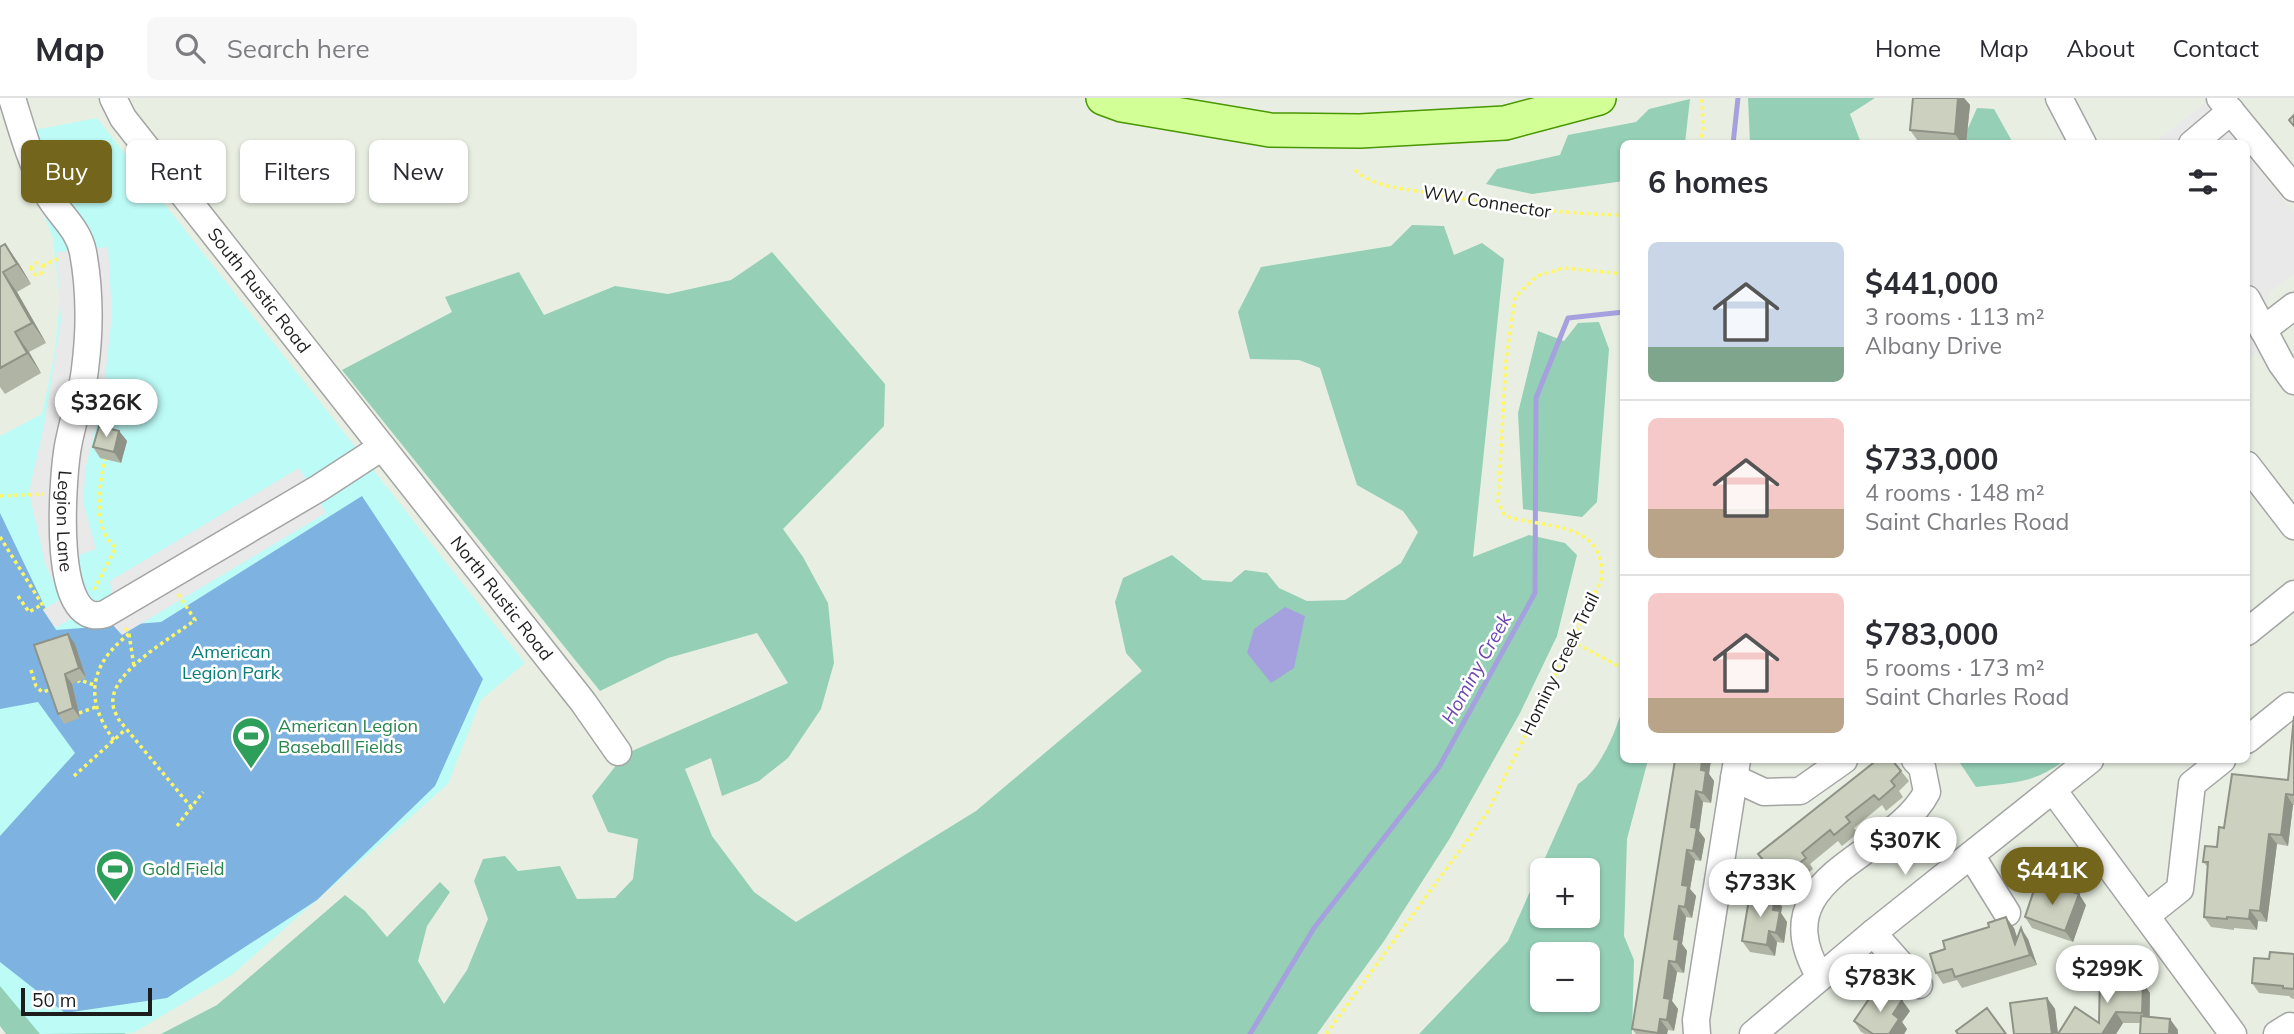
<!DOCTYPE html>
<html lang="en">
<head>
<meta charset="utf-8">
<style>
  :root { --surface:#fff; --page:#f7f7f7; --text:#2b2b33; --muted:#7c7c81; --line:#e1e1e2; --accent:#73651c }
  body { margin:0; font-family:Mulish,sans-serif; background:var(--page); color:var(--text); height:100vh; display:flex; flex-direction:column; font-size:26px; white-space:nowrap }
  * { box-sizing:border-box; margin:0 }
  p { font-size:23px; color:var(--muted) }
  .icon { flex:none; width:38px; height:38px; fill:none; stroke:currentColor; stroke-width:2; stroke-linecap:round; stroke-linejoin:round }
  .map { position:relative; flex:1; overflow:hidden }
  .panel { position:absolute; left:1620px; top:42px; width:630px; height:623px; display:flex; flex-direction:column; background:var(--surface); border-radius:10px; box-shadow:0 2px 5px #0004 }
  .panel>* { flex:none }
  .hud { position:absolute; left:21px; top:42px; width:665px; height:63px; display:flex; gap:14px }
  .controls { position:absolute; left:1530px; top:760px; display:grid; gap:14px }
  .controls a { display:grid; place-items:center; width:70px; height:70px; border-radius:10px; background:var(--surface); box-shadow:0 2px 5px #0004; font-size:35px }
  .scale { position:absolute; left:21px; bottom:18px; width:131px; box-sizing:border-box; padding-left:7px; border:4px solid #1d1d1d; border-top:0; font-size:19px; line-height:24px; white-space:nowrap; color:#1d1d1d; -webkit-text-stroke:5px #fff; paint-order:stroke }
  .price { position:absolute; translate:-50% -60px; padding:0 16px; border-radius:24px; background:#fff; color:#222; font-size:23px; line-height:46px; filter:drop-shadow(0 2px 4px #0008) }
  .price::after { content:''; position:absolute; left:50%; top:42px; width:21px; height:16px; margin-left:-10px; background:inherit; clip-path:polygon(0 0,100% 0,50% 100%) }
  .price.active { background:var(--accent); color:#fff }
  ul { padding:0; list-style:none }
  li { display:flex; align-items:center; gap:21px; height:175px; padding:0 28px }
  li+li { border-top:2px solid var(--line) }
  li span { display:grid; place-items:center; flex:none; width:196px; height:140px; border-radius:10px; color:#555 }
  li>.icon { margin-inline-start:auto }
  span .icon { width:84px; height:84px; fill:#fffc; stroke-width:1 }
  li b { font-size:30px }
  h2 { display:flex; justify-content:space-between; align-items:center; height:84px; padding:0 28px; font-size:30px }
  .pill { padding:0 24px; border-radius:10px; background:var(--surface); box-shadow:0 2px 5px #0004; font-size:24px; line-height:63px }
  .pill.active { background:var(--accent); color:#fff }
  header { display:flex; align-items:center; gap:42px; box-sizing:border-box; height:98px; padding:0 35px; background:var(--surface); border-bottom:2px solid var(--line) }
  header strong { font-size:33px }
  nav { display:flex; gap:38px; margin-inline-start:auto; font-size:24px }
  .search { width:490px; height:63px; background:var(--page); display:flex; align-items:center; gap:18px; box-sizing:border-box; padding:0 24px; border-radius:10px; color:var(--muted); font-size:26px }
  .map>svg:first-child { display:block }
  .forest { fill:#95cfb6; fill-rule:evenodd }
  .park { fill:#bdfbf7 }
  .pitch { fill:#7db2e1 }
  .parking { fill:#e9e9e9 }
  .water { fill:#a5a1de }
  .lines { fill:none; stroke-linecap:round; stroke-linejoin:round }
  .stream { stroke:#a5a1de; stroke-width:5 }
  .minor-casing { stroke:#a4a4a4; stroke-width:29 }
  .major-casing { stroke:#489600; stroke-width:36 }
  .path { stroke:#fef763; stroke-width:3.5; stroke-dasharray:3.5 3.5; stroke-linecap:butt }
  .minor { stroke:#fff; stroke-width:26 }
  .major { stroke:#d3ff97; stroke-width:33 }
  .wall { fill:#afb4a4 }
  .shaded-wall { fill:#8f9286 }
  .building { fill:#ccd1bf; stroke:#8f9286; stroke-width:2 }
  .labels { text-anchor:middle; stroke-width:5; stroke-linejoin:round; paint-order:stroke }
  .street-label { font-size:18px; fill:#1d1d1d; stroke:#fff }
  .park-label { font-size:18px; fill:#087e76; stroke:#fff }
  .leisure-label { font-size:18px; fill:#27864d; stroke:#fff; text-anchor:start }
  .water-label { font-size:19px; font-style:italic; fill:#6b46af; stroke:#fff }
</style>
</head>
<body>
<header>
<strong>Map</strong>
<div class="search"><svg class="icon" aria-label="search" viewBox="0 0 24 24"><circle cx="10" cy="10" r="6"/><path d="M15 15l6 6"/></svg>Search here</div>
<nav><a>Home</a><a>Map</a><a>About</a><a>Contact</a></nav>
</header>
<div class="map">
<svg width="2294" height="936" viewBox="0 0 2294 936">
  <rect width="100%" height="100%" fill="#e8efe2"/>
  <path class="forest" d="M1748,0H1875L1850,16L1861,45L1750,46Z
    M1690,1L1685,45L1624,46V83L1532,96L1486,86L1497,71L1560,57L1568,37L1636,24L1649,11Z
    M1977,10L1994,11L2013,45L1961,46Z
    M1412,127L1444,128L1454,157L1482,145L1504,161L1473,459L1529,437L1565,445L1577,457L1557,538L1520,615L1450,740L1384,843L1317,936H161L217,907L345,797L365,813L387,839L440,784L450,794L427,828L418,863L444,906L467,872L488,821L474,783L483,761L505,758L518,773L560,768L577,801L615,800L633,781L638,741L608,734L592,698L625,656L788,585L757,535L668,560L600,593L342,272L452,214L445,199L519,174L544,217L615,188L668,196L731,182L772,154L885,286L884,328L783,431L803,459L828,505L834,565L821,611L788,660L759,683L722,698L711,660L685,671L712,738L754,794L796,824L976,713L1142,573L1126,555L1115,504L1123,480L1172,457L1203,482L1231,484L1245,472L1267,475L1279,490L1307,503L1345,502L1401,465L1418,434L1403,413L1357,387L1320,270L1299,262L1250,261L1238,214L1261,169L1391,148Z
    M1599,224L1609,251L1597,404L1582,419L1523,411L1518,315L1538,233L1564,243L1578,225Z
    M1624,605V662H1648L1627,741L1624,838L1634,862L1632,936H1419L1508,843L1578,686C1601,672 1617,631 1624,605ZM1542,772H1587V817H1542ZM1542,856H1587V901H1542Z
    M1958,662H2065C2033,686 2015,684 1976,689Z
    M0,866L126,936H6L0,928Z"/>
  <path class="park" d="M97,20L525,565L481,602L448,686L233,876L133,935L40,936L0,888V338L42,316L54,258L60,203L53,140L13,36Z"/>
  <path class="pitch" d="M362,398L483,581L435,688L317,802L167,900L65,915L0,864V738L75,655L38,604L0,611V415L56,532L161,524Z"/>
  <path class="parking" d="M2205,4L2238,45L2156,46L2157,43Z
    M2247,57L2294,115V176L2269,195L2264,252L2248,261Z
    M108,149L112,217L103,299L86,368L83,404L96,451L76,458L83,501L94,507L112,497L110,483L299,370L326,415L122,537L112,526L74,519L55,530L43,512L61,501L45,465L29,394L44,328L61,222L57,154Z"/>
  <path class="water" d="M1285,509L1305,518L1294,570L1271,585L1247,555L1254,531Z"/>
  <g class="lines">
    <path class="stream" d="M1733,46L1738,0
      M1250,936L1314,830L1439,669L1535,495L1536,300L1568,220L1624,214"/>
    <defs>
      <g id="minor">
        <path id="s1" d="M12,0C22,32 31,65 47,95C58,116 78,129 83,154C90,192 90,232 85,271C82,299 71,326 67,354C63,383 50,533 105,516L319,390L382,349"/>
        <path id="s2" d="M113,0L123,20L583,604L618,654"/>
        <path d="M2059,0L2083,46"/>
        <path d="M2220,0L2294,90"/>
        <path d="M2192,46L2231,13"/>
        <path d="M2247,201L2281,265L2294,283"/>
        <path d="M2263,232L2294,208"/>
        <path d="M2247,367L2294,428"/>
        <path d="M2247,534L2294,496"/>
        <path d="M2247,642L2289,608L2294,609"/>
        <path d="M1734,680L1764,694L1800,693L1844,662"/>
        <path d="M2053,692L2233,936"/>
        <path d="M1971,757L2007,815"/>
        <path d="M2146,818L2180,791L2192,686L2222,662"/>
        <path d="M1873,835L1919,887"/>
        <path d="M1820,879C1759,777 1892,761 1927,694L1922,669L1915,662"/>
        <path d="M1697,936L1696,922L1737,662"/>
        <path d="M1753,936L1873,835L2090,662"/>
        <path d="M2277,936L2290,928L2294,929"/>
      </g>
      <path id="major" d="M1103,0L1122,7L1270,32L1360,33L1505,25L1599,0"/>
    </defs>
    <use href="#minor" class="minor-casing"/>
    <use href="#major" class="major-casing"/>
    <path class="path" d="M1699,46L1703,33L1702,0
      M1355,72C1375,90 1406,91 1431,95C1495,107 1559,116 1624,117
      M31 171a6 6 0 1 1 12 0a6 6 0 1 1-12 0Z
      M42,168L62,159
      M0,398L43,396
      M0,439L45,511
      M94,492L116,449C91,432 100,385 105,361
      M178,496L195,522C172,540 109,574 113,606C113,611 117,618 119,622L191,709
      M18,498L29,514L43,506
      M129,536L134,568
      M1571,543L1624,571
      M31,572L36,588L42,594L53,591
      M77,584L80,582L94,587
      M79,615L96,609
      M114,642C84,602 89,567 129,536L124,527
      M74,678L126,631
      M177,728L203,694
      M1326,936L1487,715L1601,483C1608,422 1545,431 1505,418L1498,404L1506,263L1515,199L1537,178L1564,170L1624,176"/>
    <use href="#minor" class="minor"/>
    <use href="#major" class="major"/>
  </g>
  <path class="wall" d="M1913,0H1964L1970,7L1966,46H1920L1910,32Z
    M5,146L19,166L31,186L17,194L46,245L29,254L41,275L5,296L0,289V149Z
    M119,333L127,343L121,365L100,360L93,349Z
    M75,546L86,580L72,586L80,620L64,626L58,616L34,547Z
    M2294,618V707H2293L2288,748L2277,746L2267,824L2258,823L2257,832L2234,830V832L2211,829L2204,819L2208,769L2203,764L2217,749L2224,730L2288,682Z
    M1675,662H1711L1709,676L1714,683L1711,705L1703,704L1699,733L1705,741L1701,763L1695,762L1690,791L1696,798L1692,820L1686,819L1682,846L1687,853L1684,875L1677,874L1672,903L1678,911L1674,933L1668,932L1667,936H1636L1632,931Z
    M1901,673L1909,683L1899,693L1903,699L1886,713L1882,707L1854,730L1858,735L1842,748L1838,743L1810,766L1813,771L1786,792L1758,756Z
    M1775,798L1782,809L1781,815L1787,824L1784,845L1777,844L1775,858L1750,854L1742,843Z
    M2086,807L2073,844L2032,830L2025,819Z
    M2014,830L2017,840L2028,841L2037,867L1962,890L1957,882L1943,886L1936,875L1945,851Z
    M2294,856V901L2291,900L2289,898L2259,895L2252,885L2269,861Z
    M2129,876L2135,884L2143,885L2150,895V919L2178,932L2177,936L2141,925H2123L2116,936H2014L2047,900L2055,911L2058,936L2099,925Z
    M1876,902L1910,913L1902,924L1907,931L1904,936H1865L1861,934L1854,923Z"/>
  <path class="shaded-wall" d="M1958,0H1964L1970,7L1966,46H1962L1955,36Z
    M5,146L19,166L31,186L17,166Z
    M3,174L17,194L46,245L32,225Z
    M15,234L29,254L41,275L27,255Z
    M119,333L127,343L121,365L114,354Z
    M68,536L75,546L86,580L79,570Z
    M65,576L72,586L80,620L73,610Z
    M1702,662H1711L1709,676L1714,683L1711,705L1703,695L1701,672Z
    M1696,693L1703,704L1699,733L1705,741L1701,763L1693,753L1691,729Z
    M2286,696L2293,707L2288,748L2281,737Z
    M2269,736L2277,746L2267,824L2260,813Z
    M1687,752L1695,762L1690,791L1696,798L1692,820L1685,809L1682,787Z
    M2079,796L2086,807L2073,844L2065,833Z
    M1775,798L1782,809L1781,815L1787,824L1784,845L1776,835L1773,812Z
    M1679,808L1686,819L1682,846L1687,853L1684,875L1676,864L1674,841Z
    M2250,812L2258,823L2257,832L2249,821Z
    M2006,819L2014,830L2023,857L2015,846Z
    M2021,830L2028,841L2037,867L2030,857Z
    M1769,833L1777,844L1775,858L1767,847Z
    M1669,863L1677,874L1672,903L1678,911L1674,933L1667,922L1664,900Z
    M2129,876L2136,887L2129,884Z
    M2143,885L2150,895L2149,926L2142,915Z
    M2047,900L2055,911L2058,936H2052Z
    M1902,902L1910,913L1902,924L1907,931L1904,936H1889L1893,916Z
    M2116,914L2123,925L2116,936H2102Z
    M1660,921L1668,932L1667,936H1659L1658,935Z
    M2170,921L2178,932L2177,936H2170L2169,934Z"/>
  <path class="building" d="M1913,0H1958L1955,36L1910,32Z
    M2294,17V28L2289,22Z
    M5,146L17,166L3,174L32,225L15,234L27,255L0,270V149Z
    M99,328L119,333L114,354L93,349Z
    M68,536L79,570L65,576L73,610L58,616L34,547Z
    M2294,618V697L2286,696L2281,737L2269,736L2260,813L2250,812L2249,821L2227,819V821L2204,819L2208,764H2203L2205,748L2217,749L2219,729L2224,730L2232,676L2288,682Z
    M1675,662H1702L1701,672L1706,673L1703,695L1696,693L1691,729L1697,730L1693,753L1687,752L1682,787L1688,788L1685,809L1679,808L1674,841L1679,842L1676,864L1669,863L1664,900L1670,901L1667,922L1660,921L1658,935L1632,931Z
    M1877,662H1892L1901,673L1891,683L1895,688L1879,702L1874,697L1846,719L1850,724L1834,737L1830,732L1802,755L1806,760L1779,781L1758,756Z
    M2050,786L2079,796L2065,833L2025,819L2035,789L2047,794Z
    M1750,795L1775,798L1773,812L1780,813L1776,835L1769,833L1767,847L1742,843Z
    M2006,819L2015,846L2021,830L2030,857L1955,879L1952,871L1936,875L1930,856L1945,851L1943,843L1989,829L1988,825Z
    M2270,854L2294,856V891L2283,890V888L2252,885L2254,860L2269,861Z
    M2100,875L2129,876V884L2143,885L2142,915L2116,914L2102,936H2058L2075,909L2099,925Z
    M1884,890L1902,902L1893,916L1899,921L1889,936H1873L1854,923L1871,898L1876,902Z
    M2047,900L2052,936H2014L2010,905Z
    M1987,910L2006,936H1958L1956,933Z
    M2141,918L2170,921L2169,934L2177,935V936H2140Z"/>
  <defs>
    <symbol id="stadium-pin" viewBox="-11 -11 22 30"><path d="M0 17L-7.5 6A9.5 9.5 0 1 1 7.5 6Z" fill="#2e9e5b" stroke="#fff"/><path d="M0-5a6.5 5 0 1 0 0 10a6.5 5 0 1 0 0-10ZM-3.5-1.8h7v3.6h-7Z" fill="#fff"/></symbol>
  </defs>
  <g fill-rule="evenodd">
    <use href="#stadium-pin" x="229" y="616" width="44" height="60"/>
    <use href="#stadium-pin" x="93" y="749" width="44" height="60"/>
  </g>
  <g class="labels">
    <g class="street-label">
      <text transform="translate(1487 104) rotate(9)" y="6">WW Connector</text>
      <text dy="6" stroke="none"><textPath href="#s2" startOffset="242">South Rustic Road</textPath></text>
      <text dy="6" stroke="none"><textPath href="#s1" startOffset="443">Legion Lane</textPath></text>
      <text dy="6" stroke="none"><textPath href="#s2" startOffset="634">North Rustic Road</textPath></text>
      <text transform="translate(1560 566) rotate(-64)" y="6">Hominy Creek Trail</text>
    </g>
    <g class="park-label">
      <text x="231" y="560">American<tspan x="231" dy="21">Legion Park</tspan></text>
    </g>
    <g class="leisure-label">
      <text x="278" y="634">American Legion<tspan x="278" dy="21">Baseball Fields</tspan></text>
      <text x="142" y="777">Gold Field</text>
    </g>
    <g class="water-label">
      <text transform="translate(1476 570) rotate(-61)" y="7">Hominy Creek</text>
    </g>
  </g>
</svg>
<div class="controls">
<a>+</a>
<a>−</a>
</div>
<div class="scale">50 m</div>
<b class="price" style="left:106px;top:341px">$326K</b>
<b class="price" style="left:1905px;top:779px">$307K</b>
<b class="price active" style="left:2052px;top:809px">$441K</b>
<b class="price" style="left:1760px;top:821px">$733K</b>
<b class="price" style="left:2107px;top:907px">$299K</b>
<b class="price" style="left:1880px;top:916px">$783K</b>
<div class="hud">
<a class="pill active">Buy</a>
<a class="pill">Rent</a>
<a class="pill">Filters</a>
<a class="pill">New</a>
</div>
<section class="panel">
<h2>6 homes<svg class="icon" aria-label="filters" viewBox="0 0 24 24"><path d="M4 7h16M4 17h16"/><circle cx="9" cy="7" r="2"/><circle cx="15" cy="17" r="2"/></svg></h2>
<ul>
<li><span style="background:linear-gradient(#c9d6e8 75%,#7fa58c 0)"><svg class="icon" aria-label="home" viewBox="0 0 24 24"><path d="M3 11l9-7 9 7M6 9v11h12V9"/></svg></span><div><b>$441,000</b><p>3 rooms · 113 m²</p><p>Albany Drive</p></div></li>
<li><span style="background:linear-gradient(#f6c9c9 65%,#b9a48a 0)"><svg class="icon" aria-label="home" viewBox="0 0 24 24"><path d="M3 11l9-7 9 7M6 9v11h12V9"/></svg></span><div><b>$733,000</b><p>4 rooms · 148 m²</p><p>Saint Charles Road</p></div></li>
<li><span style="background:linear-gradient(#f6c9c9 75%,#b9a48a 0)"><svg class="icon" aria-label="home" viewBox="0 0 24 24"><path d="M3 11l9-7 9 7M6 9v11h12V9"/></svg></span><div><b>$783,000</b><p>5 rooms · 173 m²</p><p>Saint Charles Road</p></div></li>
</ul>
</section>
</div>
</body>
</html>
